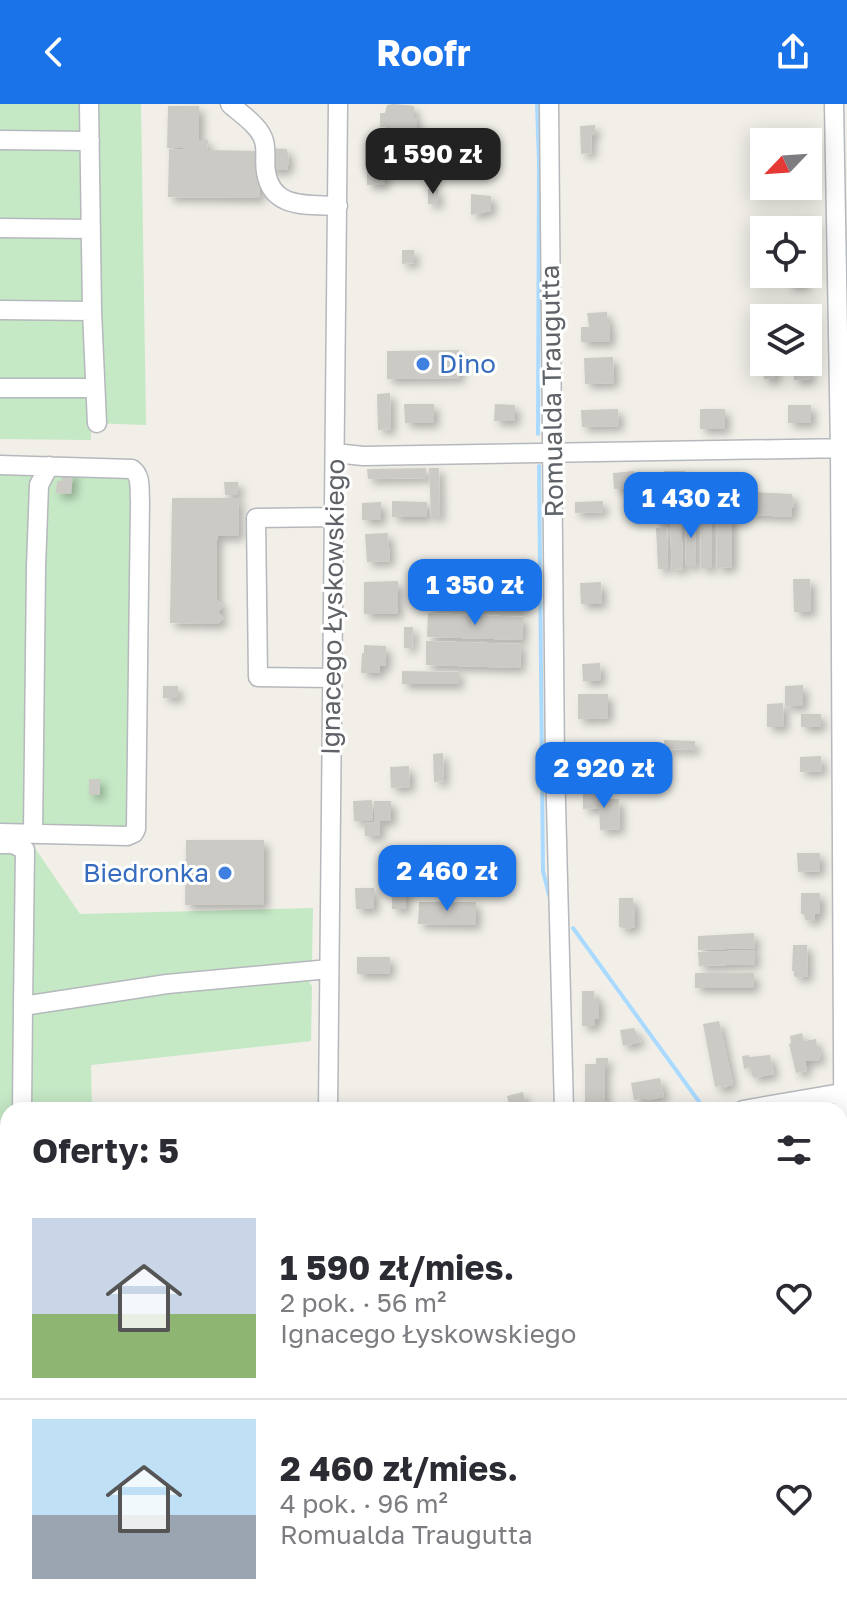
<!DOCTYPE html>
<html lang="pl">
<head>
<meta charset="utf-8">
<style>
  :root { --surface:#fff; --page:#f2f2f3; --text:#2b2b33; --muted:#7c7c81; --line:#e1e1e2; --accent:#1a73e8 }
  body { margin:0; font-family:"Golos Text",sans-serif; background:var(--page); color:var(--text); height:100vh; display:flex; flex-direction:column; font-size:30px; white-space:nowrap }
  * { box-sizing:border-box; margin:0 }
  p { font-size:26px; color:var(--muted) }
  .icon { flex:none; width:44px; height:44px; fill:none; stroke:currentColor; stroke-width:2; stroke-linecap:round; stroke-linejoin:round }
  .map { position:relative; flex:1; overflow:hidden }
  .side { position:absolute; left:0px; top:998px; width:848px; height:512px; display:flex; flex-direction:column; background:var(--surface); border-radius:24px 24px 0 0; box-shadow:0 4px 20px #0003 }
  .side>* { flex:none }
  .needle { width:52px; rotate:245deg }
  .buttons { position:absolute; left:750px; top:24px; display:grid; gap:16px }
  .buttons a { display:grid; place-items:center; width:72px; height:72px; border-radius:0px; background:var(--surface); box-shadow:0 4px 20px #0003; font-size:40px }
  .price { position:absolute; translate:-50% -68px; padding:0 18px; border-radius:16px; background:var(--accent); color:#fff; font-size:26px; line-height:52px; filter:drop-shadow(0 2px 4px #0008) }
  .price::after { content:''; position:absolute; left:50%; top:48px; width:24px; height:18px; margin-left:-12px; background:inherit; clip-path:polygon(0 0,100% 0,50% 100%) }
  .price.current { background:#222; color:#fff }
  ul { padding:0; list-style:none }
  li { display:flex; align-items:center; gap:24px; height:200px; padding:0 32px }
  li+li { border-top:2px solid var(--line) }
  li span { display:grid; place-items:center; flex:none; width:224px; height:160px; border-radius:0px; color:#555 }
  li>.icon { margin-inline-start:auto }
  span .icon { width:96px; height:96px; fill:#fffc; stroke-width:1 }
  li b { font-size:34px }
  h2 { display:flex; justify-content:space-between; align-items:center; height:96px; padding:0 32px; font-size:34px }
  header { display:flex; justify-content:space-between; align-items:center; height:104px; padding:0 32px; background:var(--accent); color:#fff; font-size:36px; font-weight:700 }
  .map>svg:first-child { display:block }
  .green { fill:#c5e8c5 }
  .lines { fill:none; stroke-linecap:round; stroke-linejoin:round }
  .stream { stroke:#aadaff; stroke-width:4 }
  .building { fill:#cccac5; filter:url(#shadow) }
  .minor-casing { stroke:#b5b8bc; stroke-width:21 }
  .minor { stroke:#fff; stroke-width:18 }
  .shop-dot { fill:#3f7fe0; stroke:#fff; stroke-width:3 }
  .labels { text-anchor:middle; stroke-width:6; stroke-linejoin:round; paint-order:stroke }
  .shop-label { font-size:26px; fill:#366cbe; stroke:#fff; text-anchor:start }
  .street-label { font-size:26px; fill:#5f6368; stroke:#fff }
</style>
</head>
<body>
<header><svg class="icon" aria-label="back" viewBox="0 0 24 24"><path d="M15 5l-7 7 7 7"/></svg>Roofr<svg class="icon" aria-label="share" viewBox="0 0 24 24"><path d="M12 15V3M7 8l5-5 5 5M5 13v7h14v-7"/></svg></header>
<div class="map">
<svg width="847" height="1510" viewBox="0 0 847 1510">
  <defs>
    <filter id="shadow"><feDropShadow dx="5" dy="5" stdDeviation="4" flood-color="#0004"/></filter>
  </defs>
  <rect width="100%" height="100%" fill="#f1efe8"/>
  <path class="green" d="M0,0H141L146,321L91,319V336L0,335Z
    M0,355L139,356L143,369L144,694L141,737H30L80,810L313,804L312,857L306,861L307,875L312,882L311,937L91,961L92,1006H8V1184L0,1185Z
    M847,1392V1510H543V1502H840V1393Z"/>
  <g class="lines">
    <path class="stream" d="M537,0L539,59L538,330
      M539,362L543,767L549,791
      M573,824L700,999
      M840,1200L847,1209"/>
  </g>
  <path class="building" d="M394,0L414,2V13H417V24H411V41H396V30L390,23H380V9H385L387,1Z
    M168,2H199V36H208L207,46L260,47V94L168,93L169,45L183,46V44H167Z
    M595,21V31H591L592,49L581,50L580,22Z
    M268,44L287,45L289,57L287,66H267Z
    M367,56H385V81H367Z
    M428,85H438V100H428Z
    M471,90L491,92V107L471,111Z
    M797,113H810L811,120H814V128L797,126Z
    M402,146H414V159L402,160Z
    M787,170H805V181H787Z
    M607,208V218H610V238H581V223H589L587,209Z
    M459,246L460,274L387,275V247Z
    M613,253L614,279L585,280L584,254Z
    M764,258H775V275H764Z
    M794,264H810V275L794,276Z
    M390,289L391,325L378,326L377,290Z
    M404,300H434V319H405Z
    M495,300L515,301V317H494Z
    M788,301H811V319H788Z
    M618,305L619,322L582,323L581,306Z
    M700,305H725V325H700Z
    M426,364V374L368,375L367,365Z
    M429,364H439L440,413H431Z
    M63,367L73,368L71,390L56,389L57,377H62Z
    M634,367L635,384L614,385L613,369Z
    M664,367H685V388L665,389Z
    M224,378H238V391H225Z
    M750,388L792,390L794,402L792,404V413L750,411Z
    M172,394H239L238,419L239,418V432H218L217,436V496L224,502L218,508L224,514L218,520L170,519Z
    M392,397L427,398V413H392Z
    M603,397V408L575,409V398Z
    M381,398V416H362V399Z
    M664,398L665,408H681L683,465L672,466L670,420H657L656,399Z
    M716,406H732V463L717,464Z
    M700,408H712V464H701Z
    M695,409L696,462H686L685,410Z
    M667,423L668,465H658L656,424Z
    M388,429L390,457L367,458L365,430Z
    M793,475H810L811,508H794Z
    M398,477V510H364V478Z
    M601,478L602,500H581L580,479Z
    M428,481L523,484L522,507L427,504Z
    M428,509L523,513L522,536L427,533Z
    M404,523H413L412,544H404Z
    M426,537L521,540L520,564L426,561Z
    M364,541L386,542V562H380V569H361L362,549H364Z
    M600,559L601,577H583L582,560Z
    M402,567L459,568V580H402Z
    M803,581V602H785V582Z
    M163,582H178V594H163Z
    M578,590H608V614L578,615Z
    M783,599L784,623H767V600Z
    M801,610H821V623H801Z
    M664,636L695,637V646L664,645Z
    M579,645H599V656L611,657V666H579Z
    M443,649L444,677L434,678L433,650Z
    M821,652L822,667L800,668V653Z
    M409,662L410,683L391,684L390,663Z
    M89,675H100V691H89Z
    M583,689H599V695H619L620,725L600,726L599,704L583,705Z
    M372,696L373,717H354L353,697Z
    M374,697H391V717H380V732H365L364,718H373L374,722Z
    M186,736H264V801H185Z
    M427,742H437V761H428Z
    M797,749H820V767L798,768Z
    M355,784H374V805H356Z
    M392,784H406V805H392Z
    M801,789H820V810H815V817L805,816L804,810H801Z
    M619,794H633V800H635V823L627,825L619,823Z
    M419,798H476V821L418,820Z
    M754,829L755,844L698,846V832Z
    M793,841H807L808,872L797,874L794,872V867H792Z
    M755,846V860L699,862L698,848Z
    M357,853H390L389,870H357Z
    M695,869H754V884H695Z
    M582,887H594V894L599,893V915H595V922H582Z
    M719,917L733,980L721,985V982L715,983L703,920Z
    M634,924L641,938L623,942L620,926Z
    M802,929L804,937L816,935L817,944L821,950L819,956L805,957L807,967L796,969L789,940L791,939L790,932Z
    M749,951V953L770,951L774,970L753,974L750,963L744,965L742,952Z
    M596,954H608V961H605V997H608V1004H596V998H585V960H596Z
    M660,974L664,993L647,996L646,994L634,996L631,979Z
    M523,988L527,1006H510L507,992Z"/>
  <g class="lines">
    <defs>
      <path id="minor" d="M89,0L92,207L97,319
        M230,0C241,10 260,22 264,37C267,47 264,58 266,68C272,106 308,100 338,102
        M549,0L555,661L564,1006
        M834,0L840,344L844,1150
        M0,36L90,37
        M0,124L91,125
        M0,206L92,207
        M0,284H95
        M335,349L363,352L847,344
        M0,361L132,365C142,372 139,386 140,397L136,725L134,729L127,732L0,729
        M332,574L258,573L256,414L334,413
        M33,730L36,463L39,381L49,362
        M0,740H13L25,746L23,902L167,880L329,865
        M22,1006L23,902
        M328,1006L338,0
        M743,1006L847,988
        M0,1105L8,1102
        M0,1209L8,1208
        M840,1310L847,1309
        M840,1400L847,1399
        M840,1478H847
        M447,1502V1510
        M321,1510L322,1502
        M624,1510V1502
        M828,1510L829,1502"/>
    </defs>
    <use href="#minor" class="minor-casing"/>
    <use href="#minor" class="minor"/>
  </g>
  <g class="shop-dot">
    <circle cx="423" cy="260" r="8"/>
    <circle cx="225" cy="769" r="8"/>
  </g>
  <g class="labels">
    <g class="shop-label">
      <text x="439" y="269">Dino</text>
      <text x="209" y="778" text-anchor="end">Biedronka</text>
    </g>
    <g class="street-label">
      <text transform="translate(552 287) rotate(-91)" y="9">Romualda Traugutta</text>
      <text transform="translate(333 503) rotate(-89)" y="9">Ignacego Łyskowskiego</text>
    </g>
  </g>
</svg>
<div class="buttons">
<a><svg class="needle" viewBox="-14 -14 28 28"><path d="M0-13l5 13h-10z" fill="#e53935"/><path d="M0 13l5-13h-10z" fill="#7c7c81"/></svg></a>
<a><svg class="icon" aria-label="locate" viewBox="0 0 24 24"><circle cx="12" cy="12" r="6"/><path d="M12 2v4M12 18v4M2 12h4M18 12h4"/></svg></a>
<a><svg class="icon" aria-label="layers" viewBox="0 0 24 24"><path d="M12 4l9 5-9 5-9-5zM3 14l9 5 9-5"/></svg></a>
</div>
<b class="price current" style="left:433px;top:92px">1 590 zł</b>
<b class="price" style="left:691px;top:436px">1 430 zł</b>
<b class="price" style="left:475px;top:523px">1 350 zł</b>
<b class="price" style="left:604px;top:706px">2 920 zł</b>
<b class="price" style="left:447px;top:809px">2 460 zł</b>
<section class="side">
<h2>Oferty: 5<svg class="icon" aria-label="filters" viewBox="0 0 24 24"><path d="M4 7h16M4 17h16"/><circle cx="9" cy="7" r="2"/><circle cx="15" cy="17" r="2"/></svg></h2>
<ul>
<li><span style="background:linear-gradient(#c9d6e8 60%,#8fb573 0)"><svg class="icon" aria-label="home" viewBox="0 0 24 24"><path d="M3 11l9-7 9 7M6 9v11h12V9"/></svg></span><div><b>1 590 zł/mies.</b><p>2 pok. · 56 m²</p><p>Ignacego Łyskowskiego</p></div><svg class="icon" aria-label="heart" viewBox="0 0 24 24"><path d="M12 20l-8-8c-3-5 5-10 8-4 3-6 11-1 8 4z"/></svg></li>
<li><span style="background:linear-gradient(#bfe0f5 60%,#9aa5b1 0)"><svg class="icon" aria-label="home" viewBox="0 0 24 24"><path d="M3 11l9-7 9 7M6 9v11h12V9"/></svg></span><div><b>2 460 zł/mies.</b><p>4 pok. · 96 m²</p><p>Romualda Traugutta</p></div><svg class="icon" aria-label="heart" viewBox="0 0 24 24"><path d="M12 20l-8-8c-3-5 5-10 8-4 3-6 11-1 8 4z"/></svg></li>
</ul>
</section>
</div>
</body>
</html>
